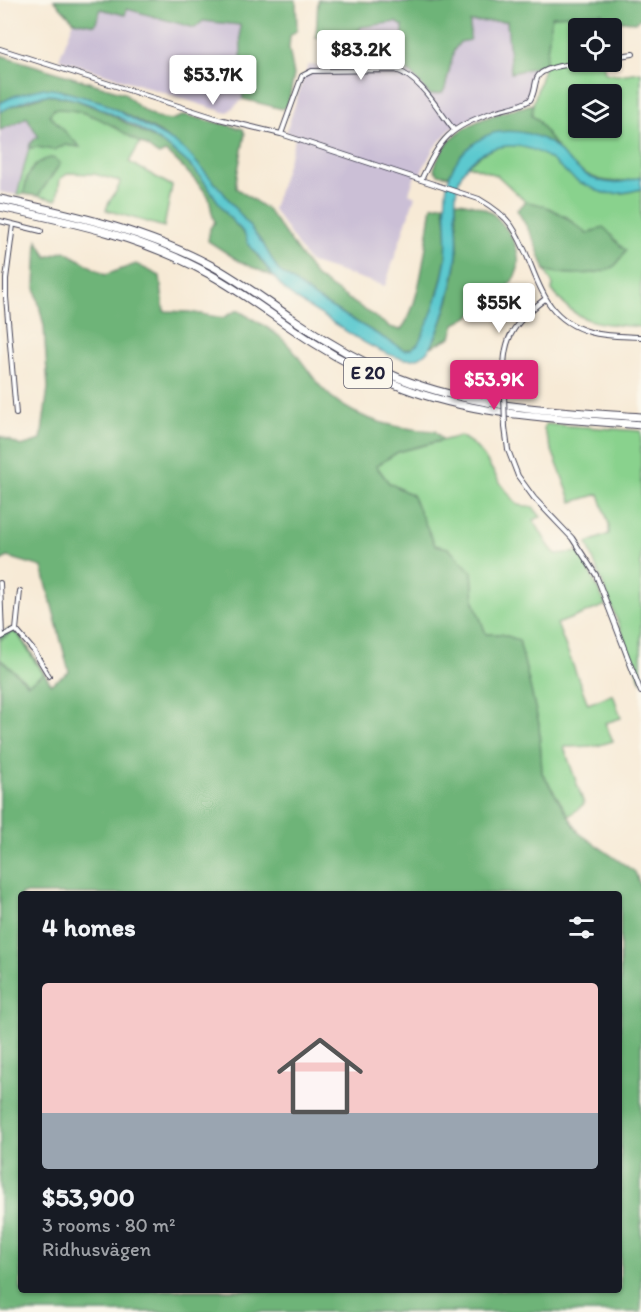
<!DOCTYPE html>
<html lang="en">
<head>
<meta charset="utf-8">
<style>
  :root { --surface:#171b24; --page:#242831; --text:#f1f3f6; --muted:#9ea1a6; --accent:#db2777 }
  body { margin:0; font-family:Itim,sans-serif; background:var(--page); color:var(--text); height:100vh; display:flex; flex-direction:column; font-size:22px; white-space:nowrap }
  * { box-sizing:border-box; margin:0 }
  p { font-size:20px; color:var(--muted) }
  .icon { flex:none; width:33px; height:33px; fill:none; stroke:currentColor; stroke-width:2; stroke-linecap:round; stroke-linejoin:round }
  .map { position:relative; flex:1; overflow:hidden }
  .sheet { position:absolute; left:18px; top:891px; width:604px; height:402px; display:flex; flex-direction:column; background:var(--surface); border-radius:6px; box-shadow:0 2px 4px #0004 }
  .sheet>* { flex:none }
  .tools { position:absolute; left:568px; top:18px; display:grid; gap:12px }
  .tools a { display:grid; place-items:center; width:54px; height:54px; border-radius:6px; background:var(--surface); box-shadow:0 2px 4px #0004; font-size:30px }
  .price { position:absolute; translate:-50% -51px; padding:0 14px; border-radius:6px; background:#fff; color:#222; font-size:20px; line-height:39px; filter:drop-shadow(0 2px 3px #0008) }
  .price::after { content:''; position:absolute; left:50%; top:36px; width:18px; height:14px; margin-left:-9px; background:inherit; clip-path:polygon(0 0,100% 0,50% 100%) }
  .price.selected { background:var(--accent); color:#fff }
  ul { padding:0; list-style:none }
  li { display:grid; align-content:center; gap:12px; height:318px; padding:0 24px }
  li span { display:grid; place-items:center; height:186px; border-radius:6px; color:#555 }
  li>.icon { margin-inline-start:auto }
  span .icon { width:108px; height:108px; fill:#fffc; stroke-width:1 }
  li b { font-size:26px }
  h2 { display:flex; justify-content:space-between; align-items:center; height:72px; padding:0 24px; font-size:26px }
  .map>svg:first-child { display:block }
  .industrial { fill:#cbbfd6 }
  .green { fill:#89d28d; stroke:#567a64; stroke-width:1.5; fill-rule:evenodd }
  .forest { fill:#6eb478; stroke:#486b5a; stroke-width:1.5; fill-rule:evenodd }
  .water { fill:#5cc9cf; stroke:#3f7685; stroke-width:1.5 }
  .lines { fill:none; stroke-linecap:round; stroke-linejoin:round }
  .minor-casing { stroke:#424052; stroke-width:6 }
  .motorway-casing { stroke:#424052; stroke-width:9 }
  .minor { stroke:#fff; stroke-width:4 }
  .motorway { stroke:#fff; stroke-width:7 }
  .minor-bridge-casing { stroke:#424052; stroke-width:6; stroke-linecap:butt }
  .minor-bridge { stroke:#fff; stroke-width:4 }
  .labels { text-anchor:middle; stroke-width:6; stroke-linejoin:round; paint-order:stroke }
  .shield { fill:#fbf7ec; stroke:#636270; stroke-width:1.5 }
  .shield-label { font-size:18px; font-weight:bold; fill:#22223b }
</style>
</head>
<body>
<div class="map">
<svg width="641" height="1312" viewBox="0 0 641 1312">
  <rect width="100%" height="100%" fill="#fbf7ec"/>
  <filter id="ink" filterUnits="userSpaceOnUse"><feTurbulence type="fractalNoise" baseFrequency=".0167" numOctaves="2"/><feDisplacementMap in="SourceGraphic" scale="12" xChannelSelector="R" yChannelSelector="G"/><feConvolveMatrix kernelMatrix="1 2 1 2 8 2 1 2 1" color-interpolation-filters="sRGB"/></filter>
  <filter id="wash" filterUnits="userSpaceOnUse"><feTurbulence type="fractalNoise" baseFrequency=".008" numOctaves="4" result="noise"/><feDisplacementMap in="SourceGraphic" scale="24" xChannelSelector="R" yChannelSelector="G"/><feGaussianBlur stdDeviation="1.35" result="paint"/><feColorMatrix in="noise" values="0 0 0 0 0 0 0 0 0 0 0 0 0 0 0 0 0 1.4 0 .05"/><feComposite in="paint" operator="in"/></filter>
  <g filter="url(#wash)">
    <rect width="100%" height="100%" fill="#f7ead6"/>
    <path class="industrial" d="M363,0H514L440,4Z
      M101,9L125,15L127,9L195,28L203,21L240,25L243,99L227,113L59,59L74,21L95,25Z
      M507,20L511,73L534,67L530,98L527,101L453,126L434,148L420,174L416,173L409,193L415,196L385,286L309,262L273,209L296,136L286,132L308,65L363,68L355,37L361,27L396,22L403,26V68L411,73L430,95L442,93L445,89L454,50L470,22Z
      M27,117L38,136L30,144L17,195L0,192V130L15,124Z"/>
    <path class="green" d="M603,13L605,28H579V62H603L605,73L618,75L641,72V177C605,190 577,175 555,145C547,136 542,122 531,116L533,104L545,65L552,16ZM579,94H612V128H579Z
      M54,109C89,108 112,125 140,143L129,162L172,186L164,227L106,210C109,198 120,190 120,181L94,174L69,173L60,179L57,200L38,196L60,164L27,177L24,194L17,195L29,148L37,147L54,150L65,145L79,147L49,115Z
      M512,145C522,146 531,147 540,152C568,167 587,196 622,193C628,193 635,190 641,189V327C600,323 578,326 552,290L553,285L545,270C561,275 592,275 609,269C615,267 619,261 623,256L617,241L593,230L587,234L567,217L526,202L498,176L468,165C482,153 493,146 512,145Z
      M545,424L641,431V682L587,543L609,534V525L599,494L572,502L544,430Z
      M460,436C480,446 486,460 497,478C503,488 511,496 518,505L533,507L541,517L533,520C542,531 545,545 556,554L580,552L606,605L557,624L588,704L613,694L621,718L605,723L613,741L597,746L564,747L584,804L569,816L542,773L539,724L519,640L501,634H486L474,602L472,572L435,545L412,495L389,483L376,465L398,452Z
      M12,632L18,634L44,674L29,684L0,659V640Z"/>
    <path class="forest" d="M54,0H296L297,30L290,36L289,48L294,75L288,105L282,109L243,99L240,25L203,21L195,28L127,9L125,15L101,9L95,25L74,21Z
      M318,0L440,4L514,0H641V18L636,22L605,20L602,13L552,16L545,65L511,73L507,21L470,22V40L460,42L454,50L445,89L442,93L430,95L411,73L403,68V26L396,22L361,27L355,37L363,68L331,67L332,47L328,39L316,37Z
      M0,55L124,93L140,108L157,118L171,120L185,115L243,129L245,134L236,181V188L268,210L316,277L390,327L400,330C420,311 427,235 432,206L444,204C445,221 448,239 446,256C444,273 428,335 417,345C413,349 409,349 404,350L319,300L278,270L263,244L222,191L188,153L159,132L102,102L58,90L14,96L0,103Z
      M47,95L74,99L108,113L164,144L187,162L201,177L229,217L246,236L249,245L274,277L239,261L208,241L210,228L215,222C211,214 211,205 209,198C206,191 172,154 165,152L159,155C152,152 147,144 140,143C112,125 89,108 54,109L49,115L80,147L65,145L54,150L37,147L29,148L30,144L38,136L27,117L15,124L0,130V112L9,107Z
      M533,104L532,116L537,119L556,147L547,141L525,133H493L455,164L449,176L438,174L434,169C449,122 491,116 533,104Z
      M50,158L56,159L60,164L38,196L24,194C26,176 32,162 50,158Z
      M456,201C465,203 479,205 487,210C496,215 504,225 510,234C516,244 522,261 516,274C509,291 472,316 455,324L451,337L431,347C445,318 456,280 458,247C458,232 456,216 456,201Z
      M526,202C549,203 570,220 587,234L603,227C613,234 616,245 626,250C622,257 618,265 611,268C596,276 560,275 545,270L533,238L517,210Z
      M37,240L47,257L65,251L105,275L136,264L160,276L164,311L189,312L223,318L237,310C250,318 269,327 280,337C297,351 307,371 321,387C350,419 394,429 435,431L443,440L398,452L376,466L389,483L412,495L435,545L448,548L472,572L474,602L486,634H501L519,640L539,724L542,773L579,833L635,872L641,887V1312H0V659L28,684L43,674L18,634L12,632L0,640V635L10,629L19,633L51,684L69,672L42,567L8,557L0,561V436L21,446L41,440L48,388L44,326L35,288ZM21,894H620V1290H21Z"/>
    <path class="water" d="M43,88L58,90L102,102L174,142L188,153L222,191L263,244L278,270L319,300L404,350L411,349L418,344C431,318 442,287 446,258C450,220 434,180 466,150C474,143 483,136 493,133C514,128 542,134 557,149C570,161 583,177 601,181C614,185 628,181 641,177V189C627,192 609,197 596,190C590,187 585,184 579,182C569,176 560,166 550,159C523,140 489,141 467,166C447,190 460,223 457,251C456,272 440,344 423,355C415,361 406,360 397,357C373,350 352,335 332,322C317,311 299,303 286,291C276,281 268,269 260,258C257,253 251,249 248,244C245,237 249,242 245,235C241,228 235,224 230,218C219,205 211,189 200,176C175,144 89,94 48,95C33,96 13,105 0,112V103L14,96Z"/>
  </g>
  <g filter="url(#ink)">
    <g class="lines">
      <defs>
        <path id="minor" d="M0,49L219,119L281,134L479,199C491,206 503,214 511,225C539,265 534,316 590,332C607,337 624,336 641,337
          M612,57L633,54
          M281,134L302,76L312,71L396,70C421,78 438,110 454,130
          M421,180C441,138 449,127 494,112C506,108 519,107 530,100C535,93 534,86 537,78C542,66 574,64 586,62
          M0,221L41,231
          M13,225L6,279V297L16,414
          M504,394C503,344 504,330 545,299
          M505,427L508,450L518,476L534,498L572,538L596,575L641,692
          M0,583L2,636
          M16,630L34,651L49,676
          M0,638L16,630L20,591"/>
        <path id="motorway" d="M0,199C75,215 148,231 216,268C244,284 269,303 296,321C328,343 363,363 399,378C478,409 558,411 641,417
          M0,207C76,223 143,237 211,275C247,295 279,321 314,343C342,361 372,376 404,388C480,417 560,418 641,425"/>
      </defs>
      <use href="#minor" class="minor-casing"/>
      <use href="#motorway" class="motorway-casing"/>
      <use href="#minor" class="minor"/>
      <use href="#motorway" class="motorway"/>
      <defs>
        <path id="minor-bridge" d="M504,394L505,427"/>
      </defs>
      <use href="#minor-bridge" class="minor-bridge-casing"/>
      <use href="#minor-bridge" class="minor-bridge"/>
    </g>
  </g>
  <g class="labels">
    <rect class="shield" x="344" y="358" width="48" height="30" rx="4.5"/>
    <g class="shield-label">
      <text x="368" y="379">E 20</text>
    </g>
  </g>
</svg>
<div class="tools">
<a><svg class="icon" aria-label="locate" viewBox="0 0 24 24"><circle cx="12" cy="12" r="6"/><path d="M12 2v4M12 18v4M2 12h4M18 12h4"/></svg></a>
<a><svg class="icon" aria-label="layers" viewBox="0 0 24 24"><path d="M12 4l9 5-9 5-9-5zM3 14l9 5 9-5"/></svg></a>
</div>
<b class="price" style="left:361px;top:81px">$83.2K</b>
<b class="price" style="left:213px;top:106px">$53.7K</b>
<b class="price" style="left:499px;top:334px">$55K</b>
<b class="price selected" style="left:494px;top:411px">$53.9K</b>
<section class="sheet">
<h2>4 homes<svg class="icon" aria-label="filters" viewBox="0 0 24 24"><path d="M4 7h16M4 17h16"/><circle cx="9" cy="7" r="2"/><circle cx="15" cy="17" r="2"/></svg></h2>
<ul>
<li><span style="background:linear-gradient(#f6c9c9 70%,#9aa5b1 0)"><svg class="icon" aria-label="home" viewBox="0 0 24 24"><path d="M3 11l9-7 9 7M6 9v11h12V9"/></svg></span><div><b>$53,900</b><p>3 rooms · 80 m²</p><p>Ridhusvägen</p></div></li>
</ul>
</section>
</div>
</body>
</html>
